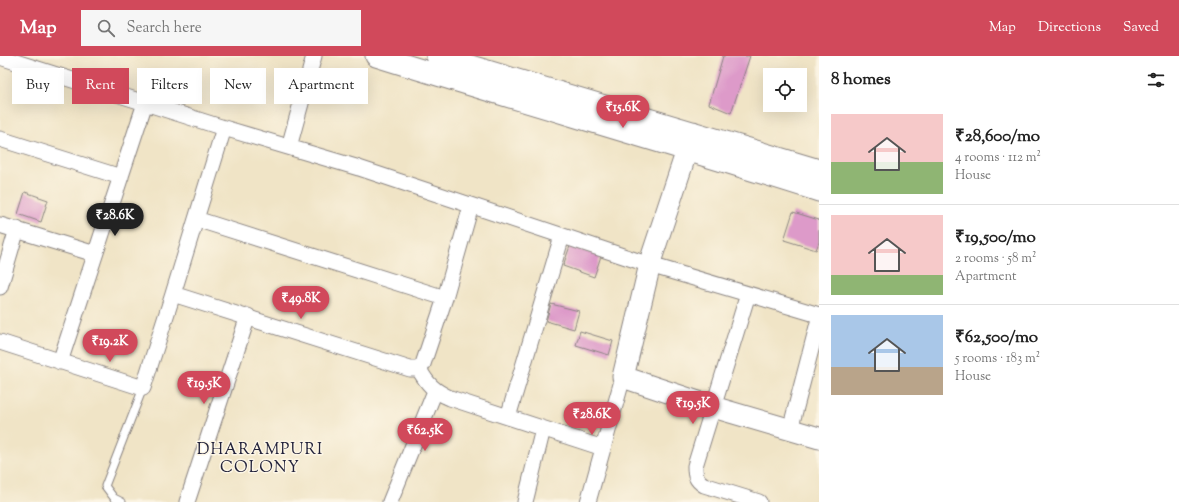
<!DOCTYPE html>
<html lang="en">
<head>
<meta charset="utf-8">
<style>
  :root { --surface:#fff; --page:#f6f6f6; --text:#222; --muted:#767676; --line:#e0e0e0; --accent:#d1495b }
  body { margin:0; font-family:"Sorts Mill Goudy",serif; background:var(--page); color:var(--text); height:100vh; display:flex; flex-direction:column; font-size:15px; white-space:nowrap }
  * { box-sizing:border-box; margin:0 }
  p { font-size:13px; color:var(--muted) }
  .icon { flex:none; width:22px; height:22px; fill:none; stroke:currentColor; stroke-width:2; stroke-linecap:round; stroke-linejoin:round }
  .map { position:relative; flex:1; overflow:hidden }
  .side { display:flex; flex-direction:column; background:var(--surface); width:360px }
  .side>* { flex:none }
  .hud { position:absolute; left:12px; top:12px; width:380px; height:36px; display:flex; gap:8px }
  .fabs { position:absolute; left:763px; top:12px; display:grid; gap:8px }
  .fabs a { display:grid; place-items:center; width:44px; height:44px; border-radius:0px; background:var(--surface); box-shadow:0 4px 16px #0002; font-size:20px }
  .price { position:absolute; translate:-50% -34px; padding:0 9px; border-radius:14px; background:var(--accent); color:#fff; font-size:13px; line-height:26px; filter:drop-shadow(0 1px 2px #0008) }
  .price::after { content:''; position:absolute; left:50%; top:24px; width:12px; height:9px; margin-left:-6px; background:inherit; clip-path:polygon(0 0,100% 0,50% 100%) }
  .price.current { background:#222; color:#fff }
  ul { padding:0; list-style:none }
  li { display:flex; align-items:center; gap:12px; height:100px; padding:0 12px }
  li+li { border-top:1px solid var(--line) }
  li span { display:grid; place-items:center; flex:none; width:112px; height:80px; border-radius:0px; color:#555 }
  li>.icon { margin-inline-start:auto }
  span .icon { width:48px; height:48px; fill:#fffc; stroke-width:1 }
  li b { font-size:17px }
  h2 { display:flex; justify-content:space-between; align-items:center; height:48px; padding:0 12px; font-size:17px }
  .chip { padding:0 14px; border-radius:0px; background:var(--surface); box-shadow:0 4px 16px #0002; font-size:14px; line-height:36px }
  .chip.current { background:var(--accent); color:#fff }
  header { display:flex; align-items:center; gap:24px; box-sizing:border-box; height:56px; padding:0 20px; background:var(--accent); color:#fff }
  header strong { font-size:19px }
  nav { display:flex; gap:22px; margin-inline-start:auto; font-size:14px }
  .search { width:280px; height:36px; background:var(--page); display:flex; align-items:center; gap:10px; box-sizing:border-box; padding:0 14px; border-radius:0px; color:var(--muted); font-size:15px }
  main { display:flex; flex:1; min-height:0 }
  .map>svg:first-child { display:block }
  .building { fill:#dd9ac9 }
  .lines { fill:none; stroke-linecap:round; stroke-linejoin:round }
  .lane-casing { stroke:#898380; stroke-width:9 }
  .street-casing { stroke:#898380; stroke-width:17 }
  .secondary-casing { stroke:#898380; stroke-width:23 }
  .lane { stroke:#fff; stroke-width:7 }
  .street { stroke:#fff; stroke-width:15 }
  .secondary { stroke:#fff; stroke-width:21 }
  .labels { text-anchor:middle; stroke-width:3; stroke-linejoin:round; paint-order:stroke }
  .neighbourhood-label { font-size:16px; letter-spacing:1px; fill:#22223b; stroke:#fcf5e5 }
</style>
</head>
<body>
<header>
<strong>Map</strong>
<div class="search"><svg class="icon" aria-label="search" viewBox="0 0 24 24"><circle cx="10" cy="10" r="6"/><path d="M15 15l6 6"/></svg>Search here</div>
<nav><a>Map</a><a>Directions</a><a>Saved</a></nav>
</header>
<main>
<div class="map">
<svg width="819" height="446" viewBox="0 0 819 446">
  <rect width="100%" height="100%" fill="#fcf5e5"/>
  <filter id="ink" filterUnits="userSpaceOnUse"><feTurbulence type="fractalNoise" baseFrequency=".025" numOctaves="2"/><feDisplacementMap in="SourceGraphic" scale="8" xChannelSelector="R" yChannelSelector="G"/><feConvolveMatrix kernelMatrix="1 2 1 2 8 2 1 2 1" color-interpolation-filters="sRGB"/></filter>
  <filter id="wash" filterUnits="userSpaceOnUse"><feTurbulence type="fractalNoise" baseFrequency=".012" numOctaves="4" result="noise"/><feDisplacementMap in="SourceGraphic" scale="16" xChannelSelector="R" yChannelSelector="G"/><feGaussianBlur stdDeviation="0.9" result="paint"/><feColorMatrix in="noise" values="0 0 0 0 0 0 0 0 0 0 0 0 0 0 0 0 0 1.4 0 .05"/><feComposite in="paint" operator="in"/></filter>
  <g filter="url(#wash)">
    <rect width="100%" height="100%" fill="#f0e4c6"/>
    <g id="blocks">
      <path class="building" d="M723,0H750L731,57L709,48Z
        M25,136L48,144L41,166L18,158Z
        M793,156L819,164V186L816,194L784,184Z
        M570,190L601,200L594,221L563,210Z
        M551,248L579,255L574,273L546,265Z
        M580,275L613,285L609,299L576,289Z"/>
    </g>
  </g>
  <g filter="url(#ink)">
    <use href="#blocks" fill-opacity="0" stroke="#898380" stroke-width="1"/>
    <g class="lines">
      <defs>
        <path id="lane" d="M122,446L114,442L105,430L143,332"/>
        <path id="street" d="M0,1L224,72L359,112L650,209L819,259
          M224,72L173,238L410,313H419L423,308L445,242L471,150
          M0,83L121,121
          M289,91L314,0
          M196,163L445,242
          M0,169L95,198
          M0,231L17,173
          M748,238L695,410C695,420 696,424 704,429L759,446
          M0,286L143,332L173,238
          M60,306L145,47
          M419,313C427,328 434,335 450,342L603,392
          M508,361L562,180
          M790,374L819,263
          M187,446L248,260
          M390,446L435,335
          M525,446L543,373
          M588,446L623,321"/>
        <path id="secondary" d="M376,0C523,46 672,88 819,135
          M437,0L819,114
          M693,76L652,200L623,321L713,351L819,382"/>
      </defs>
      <use href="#lane" class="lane-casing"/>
      <use href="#street" class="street-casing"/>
      <use href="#secondary" class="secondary-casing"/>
      <use href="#lane" class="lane"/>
      <use href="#street" class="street"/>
      <use href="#secondary" class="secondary"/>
    </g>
  </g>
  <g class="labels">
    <g class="neighbourhood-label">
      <text x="260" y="398">DHARAMPURI<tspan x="260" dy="18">COLONY</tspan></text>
    </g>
  </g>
</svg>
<div class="fabs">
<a><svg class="icon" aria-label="locate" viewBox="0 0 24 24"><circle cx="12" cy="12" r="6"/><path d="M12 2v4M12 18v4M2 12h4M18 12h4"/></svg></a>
</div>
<b class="price" style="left:623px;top:73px">₹15.6K</b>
<b class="price current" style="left:115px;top:181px">₹28.6K</b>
<b class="price" style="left:301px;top:264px">₹49.8K</b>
<b class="price" style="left:110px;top:307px">₹19.2K</b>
<b class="price" style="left:204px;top:349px">₹19.5K</b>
<b class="price" style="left:693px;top:369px">₹19.5K</b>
<b class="price" style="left:592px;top:380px">₹28.6K</b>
<b class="price" style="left:425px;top:396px">₹62.5K</b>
<div class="hud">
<a class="chip">Buy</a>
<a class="chip current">Rent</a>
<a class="chip">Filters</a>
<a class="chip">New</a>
<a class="chip">Apartment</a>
</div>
</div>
<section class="side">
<h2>8 homes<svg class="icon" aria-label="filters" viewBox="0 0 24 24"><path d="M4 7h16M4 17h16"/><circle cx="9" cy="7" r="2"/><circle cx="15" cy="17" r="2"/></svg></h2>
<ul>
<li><span style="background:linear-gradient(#f6c9c9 60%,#8fb573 0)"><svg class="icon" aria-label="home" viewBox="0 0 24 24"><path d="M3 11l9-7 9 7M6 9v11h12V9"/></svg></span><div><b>₹28,600/mo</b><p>4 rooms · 112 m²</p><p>House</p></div></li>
<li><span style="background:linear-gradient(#f6c9c9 75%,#8fb573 0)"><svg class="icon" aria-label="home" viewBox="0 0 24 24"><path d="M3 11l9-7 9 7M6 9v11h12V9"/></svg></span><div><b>₹19,500/mo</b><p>2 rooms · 58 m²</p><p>Apartment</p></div></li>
<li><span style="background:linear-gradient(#a9c7e8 65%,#b9a48a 0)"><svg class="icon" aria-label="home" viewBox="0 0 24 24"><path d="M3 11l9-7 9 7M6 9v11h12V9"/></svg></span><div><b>₹62,500/mo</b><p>5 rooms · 183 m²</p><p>House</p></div></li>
</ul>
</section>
</main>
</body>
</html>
